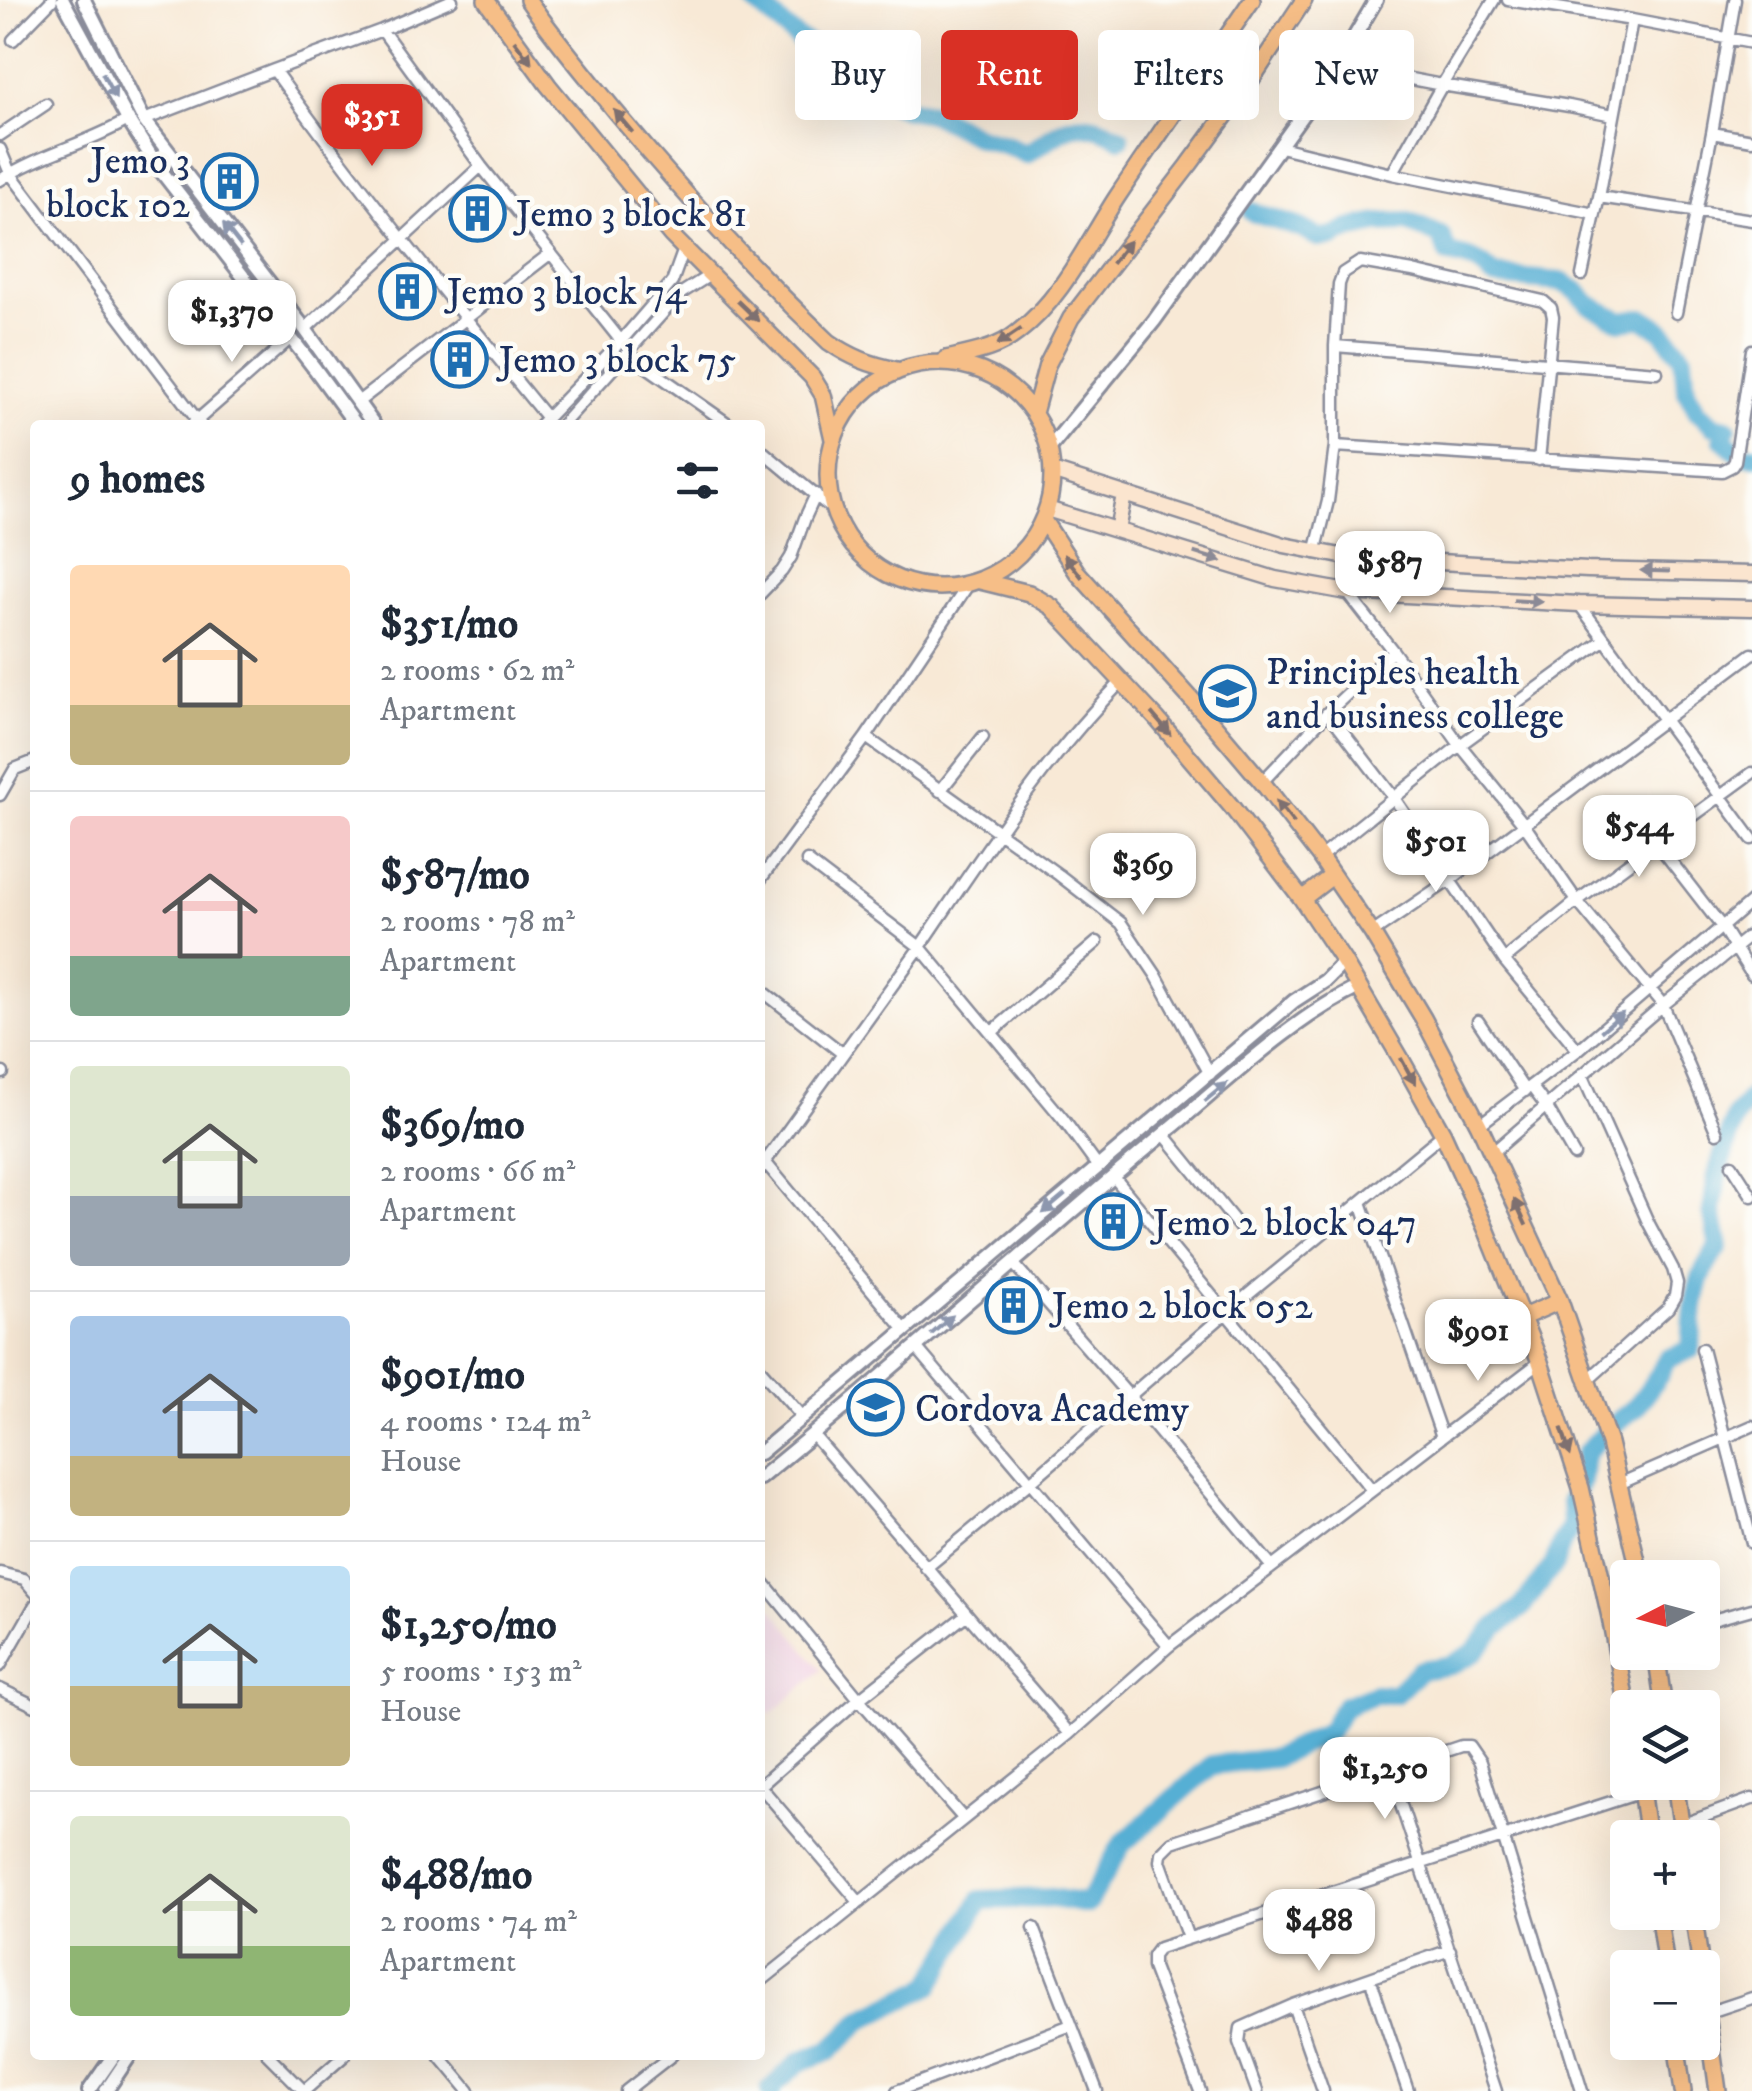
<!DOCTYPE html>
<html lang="en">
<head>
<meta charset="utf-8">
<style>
  :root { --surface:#fff; --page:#f6f6f7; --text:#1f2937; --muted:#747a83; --line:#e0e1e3; --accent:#d93025 }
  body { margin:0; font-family:"IM FELL DW Pica",serif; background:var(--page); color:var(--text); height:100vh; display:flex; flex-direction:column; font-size:38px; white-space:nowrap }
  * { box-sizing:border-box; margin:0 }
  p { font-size:32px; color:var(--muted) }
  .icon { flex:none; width:55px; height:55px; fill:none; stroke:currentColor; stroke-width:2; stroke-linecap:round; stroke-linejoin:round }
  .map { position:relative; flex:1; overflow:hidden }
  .panel { position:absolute; left:30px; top:420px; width:735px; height:1640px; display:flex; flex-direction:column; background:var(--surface); border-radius:10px; box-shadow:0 10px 40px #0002 }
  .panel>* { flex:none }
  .top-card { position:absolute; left:795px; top:30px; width:805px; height:90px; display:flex; gap:20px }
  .needle { width:65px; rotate:264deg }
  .buttons { position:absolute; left:1610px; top:1560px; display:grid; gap:20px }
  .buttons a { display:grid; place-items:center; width:110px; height:110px; border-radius:10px; background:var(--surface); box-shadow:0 10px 40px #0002; font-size:50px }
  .price { position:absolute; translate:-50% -85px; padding:0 22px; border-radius:20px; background:#fff; color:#222; font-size:32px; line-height:65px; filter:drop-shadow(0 2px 5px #0008) }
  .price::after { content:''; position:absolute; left:50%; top:60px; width:30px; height:22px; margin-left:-15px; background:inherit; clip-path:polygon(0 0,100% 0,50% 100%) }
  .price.selected { background:var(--accent); color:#fff }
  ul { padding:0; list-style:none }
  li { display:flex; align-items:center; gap:30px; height:250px; padding:0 40px }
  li+li { border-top:2px solid var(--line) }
  li span { display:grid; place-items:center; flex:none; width:280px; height:200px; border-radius:10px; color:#555 }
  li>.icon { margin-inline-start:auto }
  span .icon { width:120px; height:120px; fill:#fffc; stroke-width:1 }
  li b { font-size:42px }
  h2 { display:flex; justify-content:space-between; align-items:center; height:120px; padding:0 40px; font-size:42px }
  .tag { padding:0 35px; border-radius:10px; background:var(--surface); box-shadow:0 10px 40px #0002; font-size:35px; line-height:90px }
  .tag.selected { background:var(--accent); color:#fff }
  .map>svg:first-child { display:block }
  .built { fill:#f1d0e3 }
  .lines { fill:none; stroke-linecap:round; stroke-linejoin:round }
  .river { stroke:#57afd4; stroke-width:20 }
  .minor-casing { stroke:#8a8c9a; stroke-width:15 }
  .tertiary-casing { stroke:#8a8c9a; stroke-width:18 }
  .secondary-casing { stroke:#8a8c9a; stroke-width:19 }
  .primary-casing { stroke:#8a8c9a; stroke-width:20 }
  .minor { stroke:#fff; stroke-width:10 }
  .tertiary { stroke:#fff; stroke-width:12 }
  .secondary { stroke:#fbe5cf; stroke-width:14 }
  .primary { stroke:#f6be87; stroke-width:15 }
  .oneway { fill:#7e6f70 }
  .oneway2 { fill:#8d97ae }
  .oneway3 { fill:#8b8a96 }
  .labels { text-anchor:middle; stroke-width:9; stroke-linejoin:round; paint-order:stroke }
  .poi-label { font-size:38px; fill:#1b2f5e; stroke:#fdfcf7; text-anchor:start }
</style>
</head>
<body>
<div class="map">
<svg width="1752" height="2091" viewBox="0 0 1752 2091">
  <rect width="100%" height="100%" fill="#fdfcf7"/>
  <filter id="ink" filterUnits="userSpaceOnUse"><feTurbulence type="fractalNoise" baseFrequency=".01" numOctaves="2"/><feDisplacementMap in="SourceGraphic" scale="20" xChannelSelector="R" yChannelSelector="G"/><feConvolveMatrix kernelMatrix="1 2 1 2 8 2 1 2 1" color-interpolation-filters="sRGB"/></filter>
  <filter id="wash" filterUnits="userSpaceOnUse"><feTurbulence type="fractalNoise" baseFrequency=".0048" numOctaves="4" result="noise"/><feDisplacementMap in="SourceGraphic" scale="40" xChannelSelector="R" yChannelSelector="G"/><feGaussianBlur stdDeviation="2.25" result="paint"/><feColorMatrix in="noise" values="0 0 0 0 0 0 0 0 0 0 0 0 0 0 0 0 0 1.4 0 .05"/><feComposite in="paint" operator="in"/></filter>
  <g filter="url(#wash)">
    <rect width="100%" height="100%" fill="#f8e9d6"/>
    <path class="built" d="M760,1593L822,1670L770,1715L760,1702Z"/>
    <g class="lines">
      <path class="river" d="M753,0L798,39L849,65L861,66L871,76L874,90L881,100L905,109L932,113L978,137L1007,145L1026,154C1064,130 1075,112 1120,138
        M1252,212L1300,228L1319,238L1334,237L1349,229L1378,223L1408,222L1441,236L1448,254C1466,257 1481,261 1493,276L1562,282L1577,291L1590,305L1621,321L1643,318L1662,330L1683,357L1686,390L1698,412L1713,425L1727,428L1723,439L1741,455L1752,456
        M771,2091L770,2089L799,2062L829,2051L863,2019L930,1986L981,1900L1052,1898L1087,1904L1122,1844L1212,1765L1275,1758L1329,1731L1344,1706L1375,1694H1395L1420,1670L1451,1665L1473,1653L1496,1627L1522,1607L1554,1564L1562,1542L1572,1526L1571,1500L1582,1481L1585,1454L1609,1428L1635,1408L1659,1375L1667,1359L1691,1349C1693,1311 1693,1277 1719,1247L1712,1212L1717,1174L1735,1117L1752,1096"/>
    </g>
  </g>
  <g filter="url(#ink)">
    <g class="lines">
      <defs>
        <path id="minor" d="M1508,0L1632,20L1599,197
          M1632,20L1752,43
          M382,30L481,166L621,341
          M13,40L52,0
          M1338,65L1442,85L1494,0
          M274,70L382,30L452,0
          M144,120L274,70C360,190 453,303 546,417
          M1712,133L1752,140
          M0,135L46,104
          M1280,147L1392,174L1595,214L1582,275
          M0,149L10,173L201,425
          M1392,174L1442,85L1569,106L1613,115
          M0,180C40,154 87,144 128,120
          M1595,214L1599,197L1752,220
          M1676,313L1712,133L1735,0
          M305,329L481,166
          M1335,346L1657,372
          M627,353L730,425
          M358,402L551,253
          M193,424L291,338
          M540,425L621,341L672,282L684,249
          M562,425L680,294L710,275
          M1335,446L1722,471L1732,466L1735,461L1752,350
          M760,449L832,509
          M1315,553L1328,501L1335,446V346L1339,284L1343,273L1360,262L1413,271L1543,301L1551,308L1553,317L1539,460
          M1346,557L1347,592L1393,651L1460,745L1523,823L1577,901L1663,1005L1717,1133
          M760,594L782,571L791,557L805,518L816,494
          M1579,604L1752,839
          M1328,712L1394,798L1504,960L1578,1050
          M866,737L1059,875L1121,923L1156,975L1210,1074
          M1262,782L1328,712L1393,651
          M940,791L983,737
          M0,795L15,769L35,761
          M1656,842L1722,927L1752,975
          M1320,857L1460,745L1605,639
          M807,861L920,947C983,854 1044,760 1123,680
          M760,880L866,737L968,585
          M1372,933L1450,880L1752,654
          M1504,960L1577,901L1752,773
          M760,989L842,1053
          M1478,1021L1525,1091
          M992,1032L1097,942
          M0,1073H3
          M1582,1074L1648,1222L1673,1269L1677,1283L1675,1296L1668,1308L1587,1381
          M1531,1086L1546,1106L1574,1155
          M1479,1125L1578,1050L1752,901
          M1164,1134L1240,1228
          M1492,1153L1663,1005L1752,934
          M760,1156L905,1330
          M1732,1165L1752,1196
          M760,1169L920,947L1063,1119L1098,1167
          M1113,1176L1372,1490
          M1361,1202L1442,1437
          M1013,1263L1129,1396L1272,1567
          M916,1347L1169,1646
          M1702,1349L1752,1543
          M760,1369L803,1418
          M813,1435L1070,1734
          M1619,1484L1752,1426
          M926,1568L1029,1483L1227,1312L1443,1134
          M0,1573L24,1579L35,1592
          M760,1578L859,1699L963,1818
          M1702,1623L1752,1609
          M0,1666L35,1605
          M0,1689L35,1706
          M1389,1769L1496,2091
          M1681,1825L1752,1799
          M859,1902L760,1786L859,1699L967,1614
          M1034,1928L1097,2091
          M1188,1938L1160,1861L1161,1853L1172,1842L1461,1746H1469L1480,1762L1582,2091
          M1370,1978L1408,2091
          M760,1982L1070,1734L1169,1646L1540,1362
          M1293,2005L1323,2091
          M1707,2013L1752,1998
          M268,2055L304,2091
          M439,2055L469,2091
          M304,2091L345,2055
          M626,2091L672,2055
          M897,2091L1071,2025
          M1200,2091L1153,1967V1956L1159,1948L1642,1792
          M1257,2091L1239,2042L1241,2028L1293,2005L1450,1950"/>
        <path id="tertiary" d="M63,0L128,120L158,167L315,369L356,425
          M84,0L144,120L305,329L374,425
          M1049,449L1154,321L1338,65L1376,0
          M760,1453L1294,1001L1325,981L1344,962
          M760,1478C900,1364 1033,1243 1171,1128C1228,1081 1293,1018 1359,987
          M89,2091L114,2055
          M106,2091L130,2055"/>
        <path id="secondary" d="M1052,471L1284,545L1346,557L1588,570L1752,574
          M1047,509L1275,579L1347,592L1579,604L1752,608
          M1117,530L1124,495"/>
        <path id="primary" d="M486,0L548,85L671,235L812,377L823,395L833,439
          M528,0C554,38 585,74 614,110C681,191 752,269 829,342C851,357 870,365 897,370
          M946,359C971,353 996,350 1017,333C1062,299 1087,243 1117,197C1161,131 1207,66 1252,0
          M828 475a112 112 0 1 1 224 0a112 112 0 1 1-224 0Z
          M1034,413L1047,365L1071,318L1189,165L1247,86L1304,0
          M1043,520L1077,572L1202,711L1262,782L1320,857L1372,933L1423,1018L1479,1125L1560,1301L1609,1443L1641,1578
          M980,581L1029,593L1052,607L1157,719L1231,806L1302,899L1344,962L1401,1059L1443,1134L1487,1231L1540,1362L1581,1488L1610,1617L1628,1713
          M1302,899L1332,876
          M1523,1317L1560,1301
          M1656,1652L1664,1708
          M1640,1782L1648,1838
          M1675,1782L1683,1838
          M1658,1912L1666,1968
          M1693,1912L1701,1968
          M1702,1979L1718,2091
          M1676,2042L1683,2091"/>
      </defs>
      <use href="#minor" class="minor-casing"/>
      <use href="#tertiary" class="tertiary-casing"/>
      <use href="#secondary" class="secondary-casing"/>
      <use href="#primary" class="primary-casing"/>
      <use href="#minor" class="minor"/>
      <use href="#tertiary" class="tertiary"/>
      <use href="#secondary" class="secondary"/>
      <use href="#primary" class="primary"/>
    </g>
    <defs><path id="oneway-solid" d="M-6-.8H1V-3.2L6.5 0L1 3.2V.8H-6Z" transform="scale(2.5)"/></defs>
    <g class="oneway">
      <use href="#oneway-solid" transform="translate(523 52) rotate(53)"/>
      <use href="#oneway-solid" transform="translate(623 121) rotate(-130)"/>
      <use href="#oneway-solid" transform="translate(1121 252) rotate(-52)"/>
      <use href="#oneway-solid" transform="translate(748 311) rotate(44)"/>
      <use href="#oneway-solid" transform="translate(1009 337) rotate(146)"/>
      <use href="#oneway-solid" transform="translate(1073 566) rotate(-128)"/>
      <use href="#oneway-solid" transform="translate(1161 724) rotate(49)"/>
      <use href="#oneway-solid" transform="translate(1285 812) rotate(-128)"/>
      <use href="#oneway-solid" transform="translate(1408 1071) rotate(61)"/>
      <use href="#oneway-solid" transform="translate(1520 1212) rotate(-115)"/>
      <use href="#oneway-solid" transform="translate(1566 1442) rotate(72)"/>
    </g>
    <g class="oneway2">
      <use href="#oneway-solid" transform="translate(109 86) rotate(62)"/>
      <use href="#oneway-solid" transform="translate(232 235) rotate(-128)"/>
      <use href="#oneway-solid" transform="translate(1612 1022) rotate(-40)"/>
      <use href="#oneway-solid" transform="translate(1216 1092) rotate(-39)"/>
      <use href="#oneway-solid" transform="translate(1054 1204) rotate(140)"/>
      <use href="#oneway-solid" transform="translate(942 1325) rotate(-41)"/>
    </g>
    <g class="oneway3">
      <use href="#oneway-solid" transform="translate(1208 557) rotate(17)"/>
      <use href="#oneway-solid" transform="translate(1655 571) rotate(-178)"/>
      <use href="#oneway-solid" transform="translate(1528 601) rotate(3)"/>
    </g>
  </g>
  <defs>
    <symbol id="building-ring" viewBox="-11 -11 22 22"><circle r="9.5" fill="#fdfcf7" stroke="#1f6fb2" stroke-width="1.5"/><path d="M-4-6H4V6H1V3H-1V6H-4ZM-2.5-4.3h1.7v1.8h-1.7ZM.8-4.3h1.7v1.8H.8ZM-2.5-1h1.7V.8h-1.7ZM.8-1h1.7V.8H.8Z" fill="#1f6fb2"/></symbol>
    <symbol id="university-ring" viewBox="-11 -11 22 22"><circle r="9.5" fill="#fdfcf7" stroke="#1f6fb2" stroke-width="1.5"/><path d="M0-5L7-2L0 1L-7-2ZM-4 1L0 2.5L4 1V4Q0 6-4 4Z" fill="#1f6fb2"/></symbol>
    <symbol id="school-ring" viewBox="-11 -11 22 22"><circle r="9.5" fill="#fdfcf7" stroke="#1f6fb2" stroke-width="1.5"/><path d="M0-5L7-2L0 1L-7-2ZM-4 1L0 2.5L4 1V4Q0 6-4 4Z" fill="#1f6fb2"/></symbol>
  </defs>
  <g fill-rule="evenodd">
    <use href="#building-ring" x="198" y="150" width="63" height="63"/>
    <use href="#building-ring" x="446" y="182" width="63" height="63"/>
    <use href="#building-ring" x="376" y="260" width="63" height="63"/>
    <use href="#building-ring" x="428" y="328" width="63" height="63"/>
    <use href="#university-ring" x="1196" y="662" width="63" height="63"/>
    <use href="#building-ring" x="1082" y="1190" width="63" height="63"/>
    <use href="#building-ring" x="982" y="1274" width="63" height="63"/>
    <use href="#school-ring" x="844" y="1376" width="63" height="63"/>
  </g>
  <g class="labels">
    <g class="poi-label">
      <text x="190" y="173" text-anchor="end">Jemo 3<tspan x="190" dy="44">block 102</tspan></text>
      <text x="516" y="226">Jemo 3 block 81</text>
      <text x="447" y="304">Jemo 3 block 74</text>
      <text x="499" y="372">Jemo 3 block 75</text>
      <text x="1266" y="684">Principles health<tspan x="1266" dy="44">and business college</tspan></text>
      <text x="1153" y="1235">Jemo 2 block 047</text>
      <text x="1052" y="1318">Jemo 2 block 052</text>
      <text x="915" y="1421">Cordova Academy</text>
    </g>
  </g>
</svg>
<div class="buttons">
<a><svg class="needle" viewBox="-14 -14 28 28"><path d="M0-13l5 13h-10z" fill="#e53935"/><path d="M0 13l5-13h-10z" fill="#747a83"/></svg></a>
<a><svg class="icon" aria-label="layers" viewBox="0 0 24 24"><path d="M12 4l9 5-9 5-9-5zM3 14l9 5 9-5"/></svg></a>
<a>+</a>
<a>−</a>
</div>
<b class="price selected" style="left:372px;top:169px">$351</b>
<b class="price" style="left:232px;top:365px">$1,370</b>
<b class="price" style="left:1390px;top:616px">$587</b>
<b class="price" style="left:1639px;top:880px">$544</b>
<b class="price" style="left:1436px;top:895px">$501</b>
<b class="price" style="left:1143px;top:918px">$369</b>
<b class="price" style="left:1478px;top:1384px">$901</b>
<b class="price" style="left:1385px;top:1822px">$1,250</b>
<b class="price" style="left:1319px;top:1974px">$488</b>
<div class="top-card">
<a class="tag">Buy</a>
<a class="tag selected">Rent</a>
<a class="tag">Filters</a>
<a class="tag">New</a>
</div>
<section class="panel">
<h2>9 homes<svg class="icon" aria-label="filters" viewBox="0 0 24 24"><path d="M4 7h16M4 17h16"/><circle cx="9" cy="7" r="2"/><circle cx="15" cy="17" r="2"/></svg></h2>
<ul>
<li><span style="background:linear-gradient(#ffd9b3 70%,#c2b280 0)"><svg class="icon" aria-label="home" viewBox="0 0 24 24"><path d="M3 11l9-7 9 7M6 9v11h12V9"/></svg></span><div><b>$351/mo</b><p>2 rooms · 62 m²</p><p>Apartment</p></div></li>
<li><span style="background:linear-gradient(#f6c9c9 70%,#7fa58c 0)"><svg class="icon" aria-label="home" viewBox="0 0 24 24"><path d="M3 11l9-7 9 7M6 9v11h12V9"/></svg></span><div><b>$587/mo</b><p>2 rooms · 78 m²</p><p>Apartment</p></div></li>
<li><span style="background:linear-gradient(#dfe7d0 65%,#9aa5b1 0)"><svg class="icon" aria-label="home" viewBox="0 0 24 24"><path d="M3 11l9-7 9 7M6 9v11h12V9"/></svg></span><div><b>$369/mo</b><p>2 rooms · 66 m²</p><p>Apartment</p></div></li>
<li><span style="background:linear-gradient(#a9c7e8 70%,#c2b280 0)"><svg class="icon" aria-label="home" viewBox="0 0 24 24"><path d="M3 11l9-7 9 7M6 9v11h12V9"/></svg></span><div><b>$901/mo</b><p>4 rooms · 124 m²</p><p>House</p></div></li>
<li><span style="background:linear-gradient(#bfe0f5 60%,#c2b280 0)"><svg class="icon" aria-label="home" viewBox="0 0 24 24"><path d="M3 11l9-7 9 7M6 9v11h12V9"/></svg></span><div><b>$1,250/mo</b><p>5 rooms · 153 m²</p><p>House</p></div></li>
<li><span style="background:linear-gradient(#dfe7d0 65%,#8fb573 0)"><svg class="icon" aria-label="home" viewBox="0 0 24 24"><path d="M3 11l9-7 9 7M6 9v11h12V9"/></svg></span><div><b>$488/mo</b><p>2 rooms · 74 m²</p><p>Apartment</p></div></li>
</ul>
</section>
</div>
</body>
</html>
